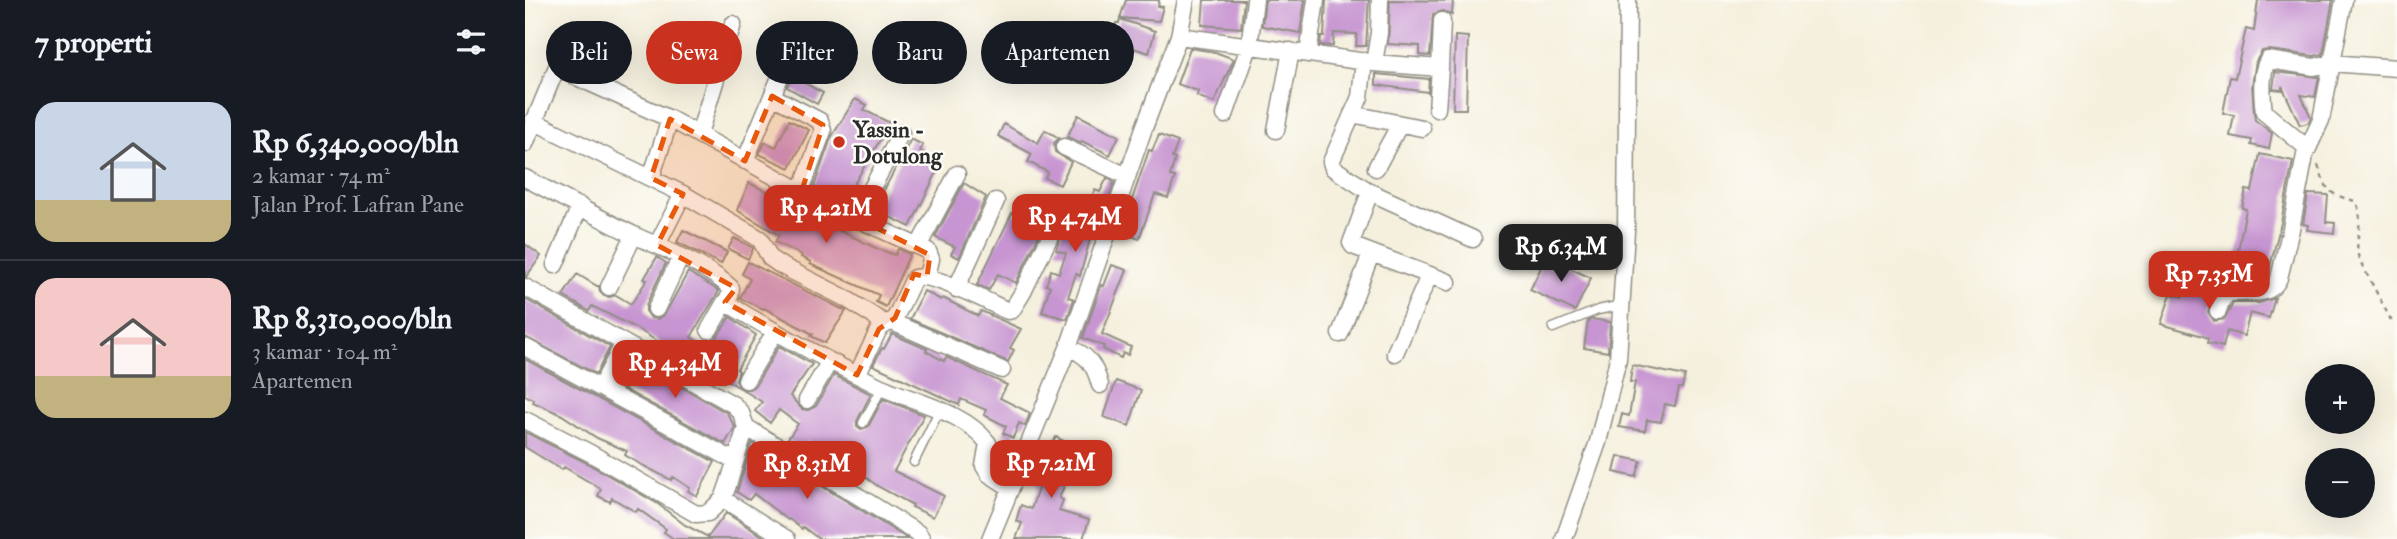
<!DOCTYPE html>
<html lang="id">
<head>
<meta charset="utf-8">
<style>
  :root { --surface:#171b24; --page:#242831; --text:#f1f3f6; --muted:#9ea1a6; --line:#363941; --accent:#c8321e }
  body { margin:0; font-family:"IM FELL Double Pica",serif; background:var(--page); color:var(--text); height:100vh; display:flex; flex-direction:column; font-size:26px; white-space:nowrap }
  * { box-sizing:border-box; margin:0 }
  p { font-size:23px; color:var(--muted) }
  .icon { flex:none; width:38px; height:38px; fill:none; stroke:currentColor; stroke-width:2; stroke-linecap:round; stroke-linejoin:round }
  .map { position:relative; flex:1; overflow:hidden }
  .details { display:flex; flex-direction:column; background:var(--surface); width:525px }
  .details>* { flex:none }
  .banner { position:absolute; left:21px; top:21px; width:665px; height:63px; display:flex; gap:14px }
  .tools { position:absolute; left:1780px; top:364px; display:grid; gap:14px }
  .tools a { display:grid; place-items:center; width:70px; height:70px; border-radius:50%; background:var(--surface); box-shadow:0 7px 28px #0002; font-size:35px }
  .price { position:absolute; translate:-50% -60px; padding:0 16px; border-radius:14px; background:var(--accent); color:#fff; font-size:23px; line-height:46px; filter:drop-shadow(0 2px 4px #0008) }
  .price::after { content:''; position:absolute; left:50%; top:42px; width:21px; height:16px; margin-left:-10px; background:inherit; clip-path:polygon(0 0,100% 0,50% 100%) }
  .price.active { background:#222; color:#fff }
  ul { padding:0; list-style:none }
  li { display:flex; align-items:center; gap:21px; height:175px; padding:0 35px }
  li+li { border-top:2px solid var(--line) }
  li span { display:grid; place-items:center; flex:none; width:196px; height:140px; border-radius:21px; color:#555 }
  li>.icon { margin-inline-start:auto }
  span .icon { width:84px; height:84px; fill:#fffc; stroke-width:1 }
  li b { font-size:30px }
  h2 { display:flex; justify-content:space-between; align-items:center; height:84px; padding:0 35px; font-size:30px }
  .chip { padding:0 24px; border-radius:32px; background:var(--surface); box-shadow:0 7px 28px #0002; font-size:24px; line-height:63px }
  .chip.active { background:var(--accent); color:#fff }
  main { display:flex; flex:1; min-height:0 }
  .map>svg:first-child { display:block }
  .building { fill:#c795d1 }
  .lines { fill:none; stroke-linecap:round; stroke-linejoin:round }
  .lane-casing { stroke:#908e84; stroke-width:11 }
  .street-casing { stroke:#908e84; stroke-width:19 }
  .path { stroke:#908e84; stroke-width:2.5; stroke-dasharray:5 5; stroke-linecap:butt }
  .lane { stroke:#fff; stroke-width:8 }
  .street { stroke:#fff; stroke-width:16 }
  .marked { fill:#e8590c; fill-opacity:0.2; stroke:#e8590c; stroke-width:5; stroke-dasharray:14 9; stroke-linejoin:round }
  .poi-dot { fill:#c8321e; stroke:#fdfcf7; stroke-width:2.5 }
  .labels { text-anchor:middle; stroke-width:5; stroke-linejoin:round; paint-order:stroke }
  .poi-label { font-size:23px; font-weight:bold; fill:#2b2b2b; stroke:#fdfcf7; text-anchor:start }
</style>
</head>
<body>
<main>
<section class="details">
<h2>7 properti<svg class="icon" aria-label="filters" viewBox="0 0 24 24"><path d="M4 7h16M4 17h16"/><circle cx="9" cy="7" r="2"/><circle cx="15" cy="17" r="2"/></svg></h2>
<ul>
<li><span style="background:linear-gradient(#c9d6e8 70%,#c2b280 0)"><svg class="icon" aria-label="home" viewBox="0 0 24 24"><path d="M3 11l9-7 9 7M6 9v11h12V9"/></svg></span><div><b>Rp 6,340,000/bln</b><p>2 kamar · 74 m²</p><p>Jalan Prof. Lafran Pane</p></div></li>
<li><span style="background:linear-gradient(#f6c9c9 70%,#c2b280 0)"><svg class="icon" aria-label="home" viewBox="0 0 24 24"><path d="M3 11l9-7 9 7M6 9v11h12V9"/></svg></span><div><b>Rp 8,310,000/bln</b><p>3 kamar · 104 m²</p><p>Apartemen</p></div></li>
</ul>
</section>
<div class="map">
<svg width="1872" height="539" viewBox="0 0 1872 539">
  <rect width="100%" height="100%" fill="#fdfcf7"/>
  <filter id="ink" filterUnits="userSpaceOnUse"><feTurbulence type="fractalNoise" baseFrequency=".0143" numOctaves="2"/><feDisplacementMap in="SourceGraphic" scale="14" xChannelSelector="R" yChannelSelector="G"/><feConvolveMatrix kernelMatrix="1 2 1 2 8 2 1 2 1" color-interpolation-filters="sRGB"/></filter>
  <filter id="wash" filterUnits="userSpaceOnUse"><feTurbulence type="fractalNoise" baseFrequency=".00686" numOctaves="4" result="noise"/><feDisplacementMap in="SourceGraphic" scale="28" xChannelSelector="R" yChannelSelector="G"/><feGaussianBlur stdDeviation="1.57" result="paint"/><feColorMatrix in="noise" values="0 0 0 0 0 0 0 0 0 0 0 0 0 0 0 0 0 1.4 0 .05"/><feComposite in="paint" operator="in"/></filter>
  <g filter="url(#wash)">
    <rect width="100%" height="100%" fill="#f5f0dd"/>
    <g id="blocks">
      <path class="building" d="M601,0H634L633,6L638,7L634,21L595,18Z
        M679,0H719L716,28L677,25Z
        M740,0H780L775,33L737,26Z
        M801,0H844L841,46H831L832,34L809,33L808,46L795,45L796,37H799Z
        M865,0L928,1L927,15L918,11L908,14L905,56L895,55V46L863,44Z
        M1733,0H1808L1798,54L1789,56L1744,50L1737,51L1731,61L1727,85L1729,113L1730,120L1747,133L1744,149L1726,145L1727,140L1705,136L1709,115L1698,113L1705,77L1710,78L1721,29L1729,31Z
        M595,19L630,31L624,53L586,41L591,23H594Z
        M930,36L943,37L941,109H928Z
        M665,48L690,52L709,59L689,103L672,96L673,91L652,84Z
        M1750,72L1794,77L1790,97L1776,95L1786,117L1783,123L1775,125L1757,86V90L1748,89Z
        M851,74L904,79L903,92L851,85Z
        M267,76L298,93L292,104L262,87Z
        M330,99L342,105L339,110L365,123L319,201L289,187L306,138Z
        M553,115L594,136L585,155L557,141L556,143L542,137Z
        M264,120L284,130L265,168L234,154L240,142L251,147Z
        M479,124L513,143L520,130L534,138L529,143L530,152L546,162L535,185L520,178L523,172L503,162L507,154L473,136Z
        M634,135L653,142L647,158L650,159L645,176L650,177L643,198L630,194L614,239L596,232L624,150L627,151Z
        M386,139L398,145L395,151L417,162L385,227L349,209Z
        M1735,154L1768,161L1756,223L1742,278L1731,282H1707L1721,209L1717,208L1721,190L1727,191Z
        M582,178L589,182L571,234L567,232L555,276L551,274L543,297L549,299L542,319L517,312L525,286L521,285L526,270L534,273L541,253L531,250L539,226L551,230L570,190L575,192Z
        M224,183L261,200L259,204L353,249L370,255L373,249L385,254L361,307L351,302L354,295L285,264L286,262L276,257L277,255L250,242L254,235L212,210Z
        M439,183L461,197L434,258L426,254L430,247L410,237Z
        M1783,194L1803,195L1801,222L1810,223L1809,233L1782,230L1783,225L1778,224Z
        M487,213L518,226L491,283L473,274L464,290L452,285Z
        M158,230L202,252L196,264L152,242Z
        M209,238L227,247L228,249L223,259L203,249Z
        M0,244L16,256L1,277H0Z
        M132,257L141,263L121,305V311L126,318L133,319L140,314L163,272L194,291L166,337L184,349L205,317L231,335L212,369L214,371L211,380L215,388L200,379L198,382L111,328L67,306L64,311L38,296L52,274L72,286H74L75,292L79,296L85,297L91,295L106,304L122,280L119,279Z
        M1021,257L1066,278L1050,311L1005,290Z
        M223,262L321,311L300,343L286,336L288,334L239,308L238,309L215,298L225,279L217,274Z
        M587,265L602,270L577,334L606,347L603,355L598,353L596,358L578,349L579,346L558,338L576,285L579,286Z
        M1666,269L1681,273L1680,276L1704,282L1695,286L1687,296L1683,312L1689,321L1700,319L1708,303H1734L1750,298L1744,318L1725,313L1719,336L1702,331L1698,347L1682,343L1683,339L1678,336L1636,324L1646,294L1658,297Z
        M399,291L416,300L418,298L453,316L456,311L496,329L485,348L489,350L483,362L385,319Z
        M0,299L85,347L71,374L0,337Z
        M1067,319L1085,322L1083,352L1059,348L1063,321Z
        M367,334L402,349L401,351L419,361L421,357L482,385L475,398L505,413L500,426L494,423L488,438L478,433L481,426L459,415L461,410L436,399L434,405L348,365L357,348L359,349Z
        M254,346L287,364L265,396L277,409L283,410L291,406L309,375L346,394L332,421V426L336,429L343,427L358,399L399,415L369,471L419,496L408,517L387,507L388,505L354,487L318,461L317,464L301,455L282,441L277,449L262,440L273,424L254,410L245,423L230,411L237,402L217,389H225L230,386Z
        M103,357L202,413L210,427L200,444L89,384Z
        M0,359L190,462L172,496L163,491L165,488L148,477L146,480L115,464L100,455L102,451L72,438L37,415L8,402L9,400L0,395Z
        M1107,365L1160,376L1157,388H1154L1150,406L1140,404L1136,422L1122,420L1120,431L1094,427L1097,414L1104,416L1110,382H1105Z
        M591,381L616,390L604,426L579,417Z
        M0,432L60,462L133,504L160,525L183,537L201,513L242,539H149L139,532L141,529L113,509L111,512L87,498L85,502L73,496L76,489L39,467L37,470L0,447Z
        M531,437L552,448L538,475L543,477L534,498L538,500L534,511L564,520L558,539H491L497,523L491,521L496,505L506,509L514,486L512,485L513,483L505,480L518,452L521,454Z
        M227,443L383,539H294L278,527L277,529L264,519L263,520L229,494L224,500L212,492Z
        M1093,456L1116,461L1111,477L1089,472Z"/>
    </g>
  </g>
  <g filter="url(#ink)">
    <use href="#blocks" fill-opacity="0" stroke="#908e84" stroke-width="2"/>
    <g class="lines">
      <defs>
        <path id="lane" d="M1028,328L1073,310L1097,305
          M338,423L357,388
          M389,462L414,411"/>
        <path id="street" d="M654,36L849,63L854,33L855,0
          M783,54L791,0
          M839,61L835,97L806,162L808,168L845,192L948,239
          M849,63L915,68L912,109
          M915,68L917,21
          M827,114L897,128
          M700,115L724,47L730,0
          M8,121L158,194L235,239L245,258L255,265L320,298L361,324
          M751,130L766,51
          M174,134L208,24
          M0,144L31,69H34L145,119L276,191L298,131L295,121L247,96
          M539,147L602,176
          M1782,148L1739,112C1737,96 1735,74 1743,60L1789,67L1806,63L1872,68
          M220,161L263,58
          M851,168L875,124
          M0,178C37,197 73,218 111,236C143,251 180,264 206,288L205,296L200,302C249,332 299,359 350,384C386,402 438,410 463,443L459,466L464,474L486,488
          M126,178L145,119
          M276,191L287,198L403,251L406,259L402,277
          M845,192L826,243L828,246L923,282
          M331,218L376,133
          M132,245L158,194
          M394,245L432,174
          M30,265L55,206
          M0,287L209,405L216,413L221,427L203,485L198,499L183,513L171,514L65,453L0,420
          M84,287L109,235
          M431,289L471,201
          M131,309L156,256
          M1693,311L1697,300L1703,293C1721,291 1745,299 1754,278L1766,229L1780,155L1796,120L1819,0
          M367,322L477,370
          M184,330L200,302
          M815,334L846,254
          M0,347L210,461
          M543,348C563,354 570,366 575,385
          M870,353L904,276
          M332,375L354,329L370,318L389,278C405,271 465,303 483,311L487,310L498,292L527,232
          M221,380L250,332
          M75,388L99,343
          M282,400L305,361
          M221,427L393,533L397,539
          M198,499L262,539
          M465,539L543,348L619,128L654,36L661,0
          M1039,539L1073,442L1093,359L1101,231L1103,0"/>
      </defs>
      <use href="#lane" class="lane-casing"/>
      <use href="#street" class="street-casing"/>
      <path class="path" d="M1793,165C1802,192 1803,194 1830,201C1841,218 1828,240 1834,259L1867,322"/>
      <use href="#lane" class="lane"/>
      <use href="#street" class="street"/>
    </g>
  </g>
  <path class="marked" d="M247,96L298,125L277,190L405,255L402,277L389,274L370,318L354,329L332,375L200,302L211,288L132,245L158,194L126,178L145,119L220,161Z"/>
  <circle class="poi-dot" cx="314" cy="142" r="7"/>
  <g class="labels">
    <g class="poi-label">
      <text x="328" y="137">Yassin -<tspan x="328" dy="26">Dotulong</tspan></text>
    </g>
  </g>
</svg>
<div class="tools">
<a>+</a>
<a>−</a>
</div>
<b class="price" style="left:301px;top:245px">Rp 4.21M</b>
<b class="price" style="left:550px;top:254px">Rp 4.74M</b>
<b class="price active" style="left:1036px;top:284px">Rp 6.34M</b>
<b class="price" style="left:1684px;top:311px">Rp 7.35M</b>
<b class="price" style="left:150px;top:400px">Rp 4.34M</b>
<b class="price" style="left:526px;top:500px">Rp 7.21M</b>
<b class="price" style="left:282px;top:501px">Rp 8.31M</b>
<div class="banner">
<a class="chip">Beli</a>
<a class="chip active">Sewa</a>
<a class="chip">Filter</a>
<a class="chip">Baru</a>
<a class="chip">Apartemen</a>
</div>
</div>
</main>
</body>
</html>
